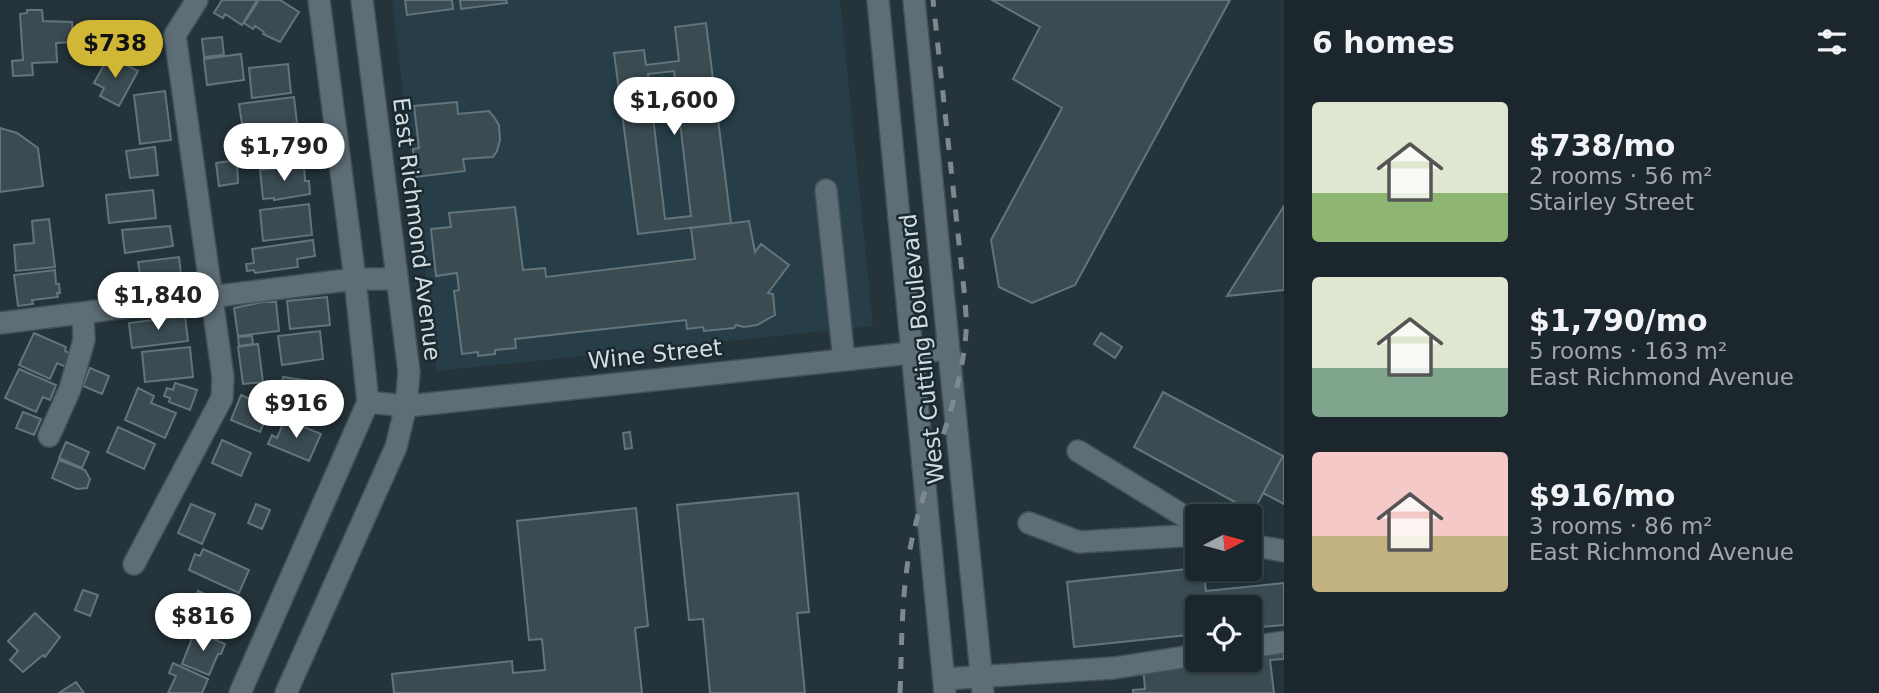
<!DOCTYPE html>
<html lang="en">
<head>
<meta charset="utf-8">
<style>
  :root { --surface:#1b272c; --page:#283338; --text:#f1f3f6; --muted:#a0a5a9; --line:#394448; --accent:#d0b736 }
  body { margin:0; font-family:"DejaVu Sans",sans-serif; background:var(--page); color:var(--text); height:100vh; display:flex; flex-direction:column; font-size:26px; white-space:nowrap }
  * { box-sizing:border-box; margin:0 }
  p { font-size:23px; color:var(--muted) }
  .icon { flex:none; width:38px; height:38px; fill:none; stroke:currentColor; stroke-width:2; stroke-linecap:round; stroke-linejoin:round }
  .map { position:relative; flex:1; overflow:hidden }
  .drawer { display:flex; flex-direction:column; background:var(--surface); width:595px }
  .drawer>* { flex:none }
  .needle { width:46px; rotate:84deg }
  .fabs { position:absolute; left:1185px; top:504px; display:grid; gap:14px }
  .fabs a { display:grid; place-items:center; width:77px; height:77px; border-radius:7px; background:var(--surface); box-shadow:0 2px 5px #0004,0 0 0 2px var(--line); font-size:35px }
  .price { position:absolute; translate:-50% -60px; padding:0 16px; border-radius:24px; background:#fff; color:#222; font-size:23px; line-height:46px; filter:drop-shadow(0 2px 4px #0008) }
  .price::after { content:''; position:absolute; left:50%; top:42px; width:21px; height:16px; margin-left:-10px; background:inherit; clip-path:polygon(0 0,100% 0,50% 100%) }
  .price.selected { background:var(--accent); color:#111 }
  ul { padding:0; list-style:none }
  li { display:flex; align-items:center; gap:21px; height:175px; padding:0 28px }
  li span { display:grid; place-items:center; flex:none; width:196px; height:140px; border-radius:7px; color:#555 }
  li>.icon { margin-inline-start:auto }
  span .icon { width:84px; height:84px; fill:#fffc; stroke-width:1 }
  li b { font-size:30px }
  h2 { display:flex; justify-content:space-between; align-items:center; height:84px; padding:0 28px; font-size:30px }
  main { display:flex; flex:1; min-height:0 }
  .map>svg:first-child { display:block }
  .built { fill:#273e48 }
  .building { fill:#3a4b51; stroke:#63757c; stroke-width:2; fill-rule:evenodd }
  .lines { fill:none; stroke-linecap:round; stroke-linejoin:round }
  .minor-casing { stroke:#445156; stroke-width:24 }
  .minor { stroke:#5d6e76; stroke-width:21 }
  .rail { stroke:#7d898e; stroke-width:5; stroke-dasharray:12 12; stroke-linecap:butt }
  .labels { text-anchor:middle; stroke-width:5; stroke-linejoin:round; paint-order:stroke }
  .street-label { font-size:23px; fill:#d3dce0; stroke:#1a2a30 }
</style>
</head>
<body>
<main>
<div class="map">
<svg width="1284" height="693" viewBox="0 0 1284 693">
  <rect width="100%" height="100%" fill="#24343a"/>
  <path class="built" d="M392,0H840L873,326L437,371Z"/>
  <path class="building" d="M222,0H257L242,25L225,14L223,18L214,13Z
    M259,0H280L299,12L280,42L263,34L264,32L255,26L253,29L244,23Z
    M405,0H452L453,9L407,15Z
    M460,0H506L507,3L461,9Z
    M992,0H1230L1075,285L1032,303L999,287L991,240L1062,108L1013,79L1040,27Z
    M27,10H42L43,21L72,22L73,42L56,43L57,62L32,63L33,75L13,76L12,61L23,60L20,14L27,13Z
    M706,23L731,223L638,234L614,53L644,50L646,65L679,61L675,27ZM674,71L691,216L665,219L648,74Z
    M222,37L224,55L204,57L202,39Z
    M241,54L244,80L207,85L204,59Z
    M109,56L138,71L119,106L100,96L104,88L94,83Z
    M288,64L291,93L252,98L249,68Z
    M165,91L171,140L140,144L134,95Z
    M294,97L297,123L243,130L239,104Z
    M457,102L458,114L489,111L494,117L499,125L500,140L497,151L493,157L463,159L465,171L416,177L413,149L419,148L414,106Z
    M0,128L17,133L38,148L43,186L0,192Z
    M300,129L304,161L273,165L269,133Z
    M155,147L158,175L130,178L126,151Z
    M237,160L238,183L219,186L216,163Z
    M304,165L305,181H309L310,194L274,200V198L263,199L260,170Z
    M153,190L156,218L109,223L106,195Z
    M309,204L312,235L263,241L260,210Z
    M1284,206V290L1227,296Z
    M515,207L523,270L545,268L546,277L695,259L691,228L749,221L755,252L761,244L789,265L768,293L773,294L775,315L757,325L744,327L736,325L734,328L704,331L703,327L687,329L686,320L515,339L516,348L495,350V354L478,356V352L462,354L454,291L459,290L457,273L436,276L431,229L451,227L449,213Z
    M49,219L55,267L16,271L14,245L34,243L32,221Z
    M170,226L173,246L125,253L122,230Z
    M313,240L315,256L297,259L298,267L255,273L254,270L247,271L246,264L254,263L252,249Z
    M179,257L182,282L142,287L138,262Z
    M55,270L56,284H59L60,293H57L58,297L32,300L33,304L18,306L14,275Z
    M327,297L330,325L290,329L287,301Z
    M263,302H276L279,331L238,336L234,308Z
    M185,316L188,341L132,348L129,323Z
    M320,331L323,359L282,365L278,336Z
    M34,333L66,347L65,351L73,355L68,368L57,363L50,379L19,365Z
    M1101,333L1122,347L1115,358L1094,344Z
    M252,336L253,344L239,346L238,337Z
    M258,344L263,382L243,384L238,347Z
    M190,347L193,377L145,382L142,352Z
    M90,368L109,376L102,394L83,386Z
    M19,369L56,385L50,400L43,397L36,412L5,398Z
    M283,377L325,383L322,410L279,404Z
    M175,383L197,390L190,410L169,402L170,398L164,396L167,388L173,390Z
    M138,388L154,396L151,403L176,413L165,438L125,420Z
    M1163,392L1283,456L1253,512L1134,447Z
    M241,395L270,408L260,432L231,420Z
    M23,412L41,419L34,435L16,428Z
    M285,419L321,434L309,461L268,444L272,435L277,438Z
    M118,427L155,444L144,469L107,452Z
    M630,432L632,448L625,449L623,433Z
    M222,440L251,453L241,476L212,463Z
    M66,442L89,452L82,468L59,458Z
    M1283,456L1284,457V504L1263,493Z
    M59,460L85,470L90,479L87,488L77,489L52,478Z
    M798,493L809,612L797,613L805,693H710L703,619L689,620L677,505Z
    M191,504L215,514L202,544L178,533Z
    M256,504L270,510L262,529L248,523Z
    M636,508L648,626L635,628L642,693H394L392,674L512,661L513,673L545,670L542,639L529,640L517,521Z
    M203,549L249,570L239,593L189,570L195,554L200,556Z
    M1197,568L1203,569L1206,591L1284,583V625L1250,628V607H1197V634L1074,647L1067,582Z
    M83,590L98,595L90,616L75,610Z
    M198,591L232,606L218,639L184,624L185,622L179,619L189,594L196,597Z
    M35,613L60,637L45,657L43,655L23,672L10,660L18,651L8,641Z
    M195,631L225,644L221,654H218L209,675L182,664Z
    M1284,645V659L1270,660L1274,693H1133V690L1145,689L1143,667L1197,660H1250V651Z
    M173,663L208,679L202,693H168L176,676L169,673Z
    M76,682L84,693H59Z"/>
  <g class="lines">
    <defs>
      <path id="minor" d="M878,0L945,693
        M914,0L983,693
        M826,190L844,360
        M0,323L355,279H397
        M368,402L406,406L427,404L948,349
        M49,436L70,389L84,340L83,313
        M1078,451L1197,524
        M1029,523L1079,542L1197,535
        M1250,545L1284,551
        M134,564L222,398L223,377L175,35L197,0
        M1250,647L1284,642
        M944,679L1114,668L1197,655
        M240,693L368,402L355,279L319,0
        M286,693L396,447L406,406L409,372L362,0"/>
    </defs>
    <use href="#minor" class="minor-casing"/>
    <use href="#minor" class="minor"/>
    <path class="rail" d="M900,693C902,645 901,597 910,549C924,476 960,408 966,333C967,319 965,304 964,290L933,0"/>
  </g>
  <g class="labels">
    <g class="street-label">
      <text transform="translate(417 229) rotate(83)" y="8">East Richmond Avenue</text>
      <text transform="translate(922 349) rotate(-96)" y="8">West Cutting Boulevard</text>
      <text transform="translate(655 354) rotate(-6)" y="8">Wine Street</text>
    </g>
  </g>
</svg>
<div class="fabs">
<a><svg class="needle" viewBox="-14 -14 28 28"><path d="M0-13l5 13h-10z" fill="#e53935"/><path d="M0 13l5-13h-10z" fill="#a0a5a9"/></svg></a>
<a><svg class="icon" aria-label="locate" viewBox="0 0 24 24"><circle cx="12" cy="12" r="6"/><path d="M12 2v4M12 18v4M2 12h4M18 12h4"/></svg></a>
</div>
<b class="price selected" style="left:115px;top:80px">$738</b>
<b class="price" style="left:674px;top:137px">$1,600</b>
<b class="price" style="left:284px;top:183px">$1,790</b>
<b class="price" style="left:158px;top:332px">$1,840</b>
<b class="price" style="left:296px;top:440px">$916</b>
<b class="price" style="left:203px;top:653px">$816</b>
</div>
<section class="drawer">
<h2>6 homes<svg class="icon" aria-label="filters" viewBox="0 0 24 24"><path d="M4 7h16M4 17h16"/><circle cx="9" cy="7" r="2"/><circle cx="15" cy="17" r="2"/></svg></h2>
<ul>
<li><span style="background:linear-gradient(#dfe7d0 65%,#8fb573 0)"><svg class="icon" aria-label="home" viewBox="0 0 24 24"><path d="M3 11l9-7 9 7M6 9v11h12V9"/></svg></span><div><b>$738/mo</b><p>2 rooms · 56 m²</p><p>Stairley Street</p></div></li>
<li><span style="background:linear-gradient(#dfe7d0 65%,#7fa58c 0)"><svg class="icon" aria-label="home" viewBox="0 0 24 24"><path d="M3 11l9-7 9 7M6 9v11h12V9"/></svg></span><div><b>$1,790/mo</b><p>5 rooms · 163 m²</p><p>East Richmond Avenue</p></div></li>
<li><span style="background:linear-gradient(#f6c9c9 60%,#c2b280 0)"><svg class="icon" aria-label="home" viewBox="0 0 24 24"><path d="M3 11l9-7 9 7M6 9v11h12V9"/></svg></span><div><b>$916/mo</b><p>3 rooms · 86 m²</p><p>East Richmond Avenue</p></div></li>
</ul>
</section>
</main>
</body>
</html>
